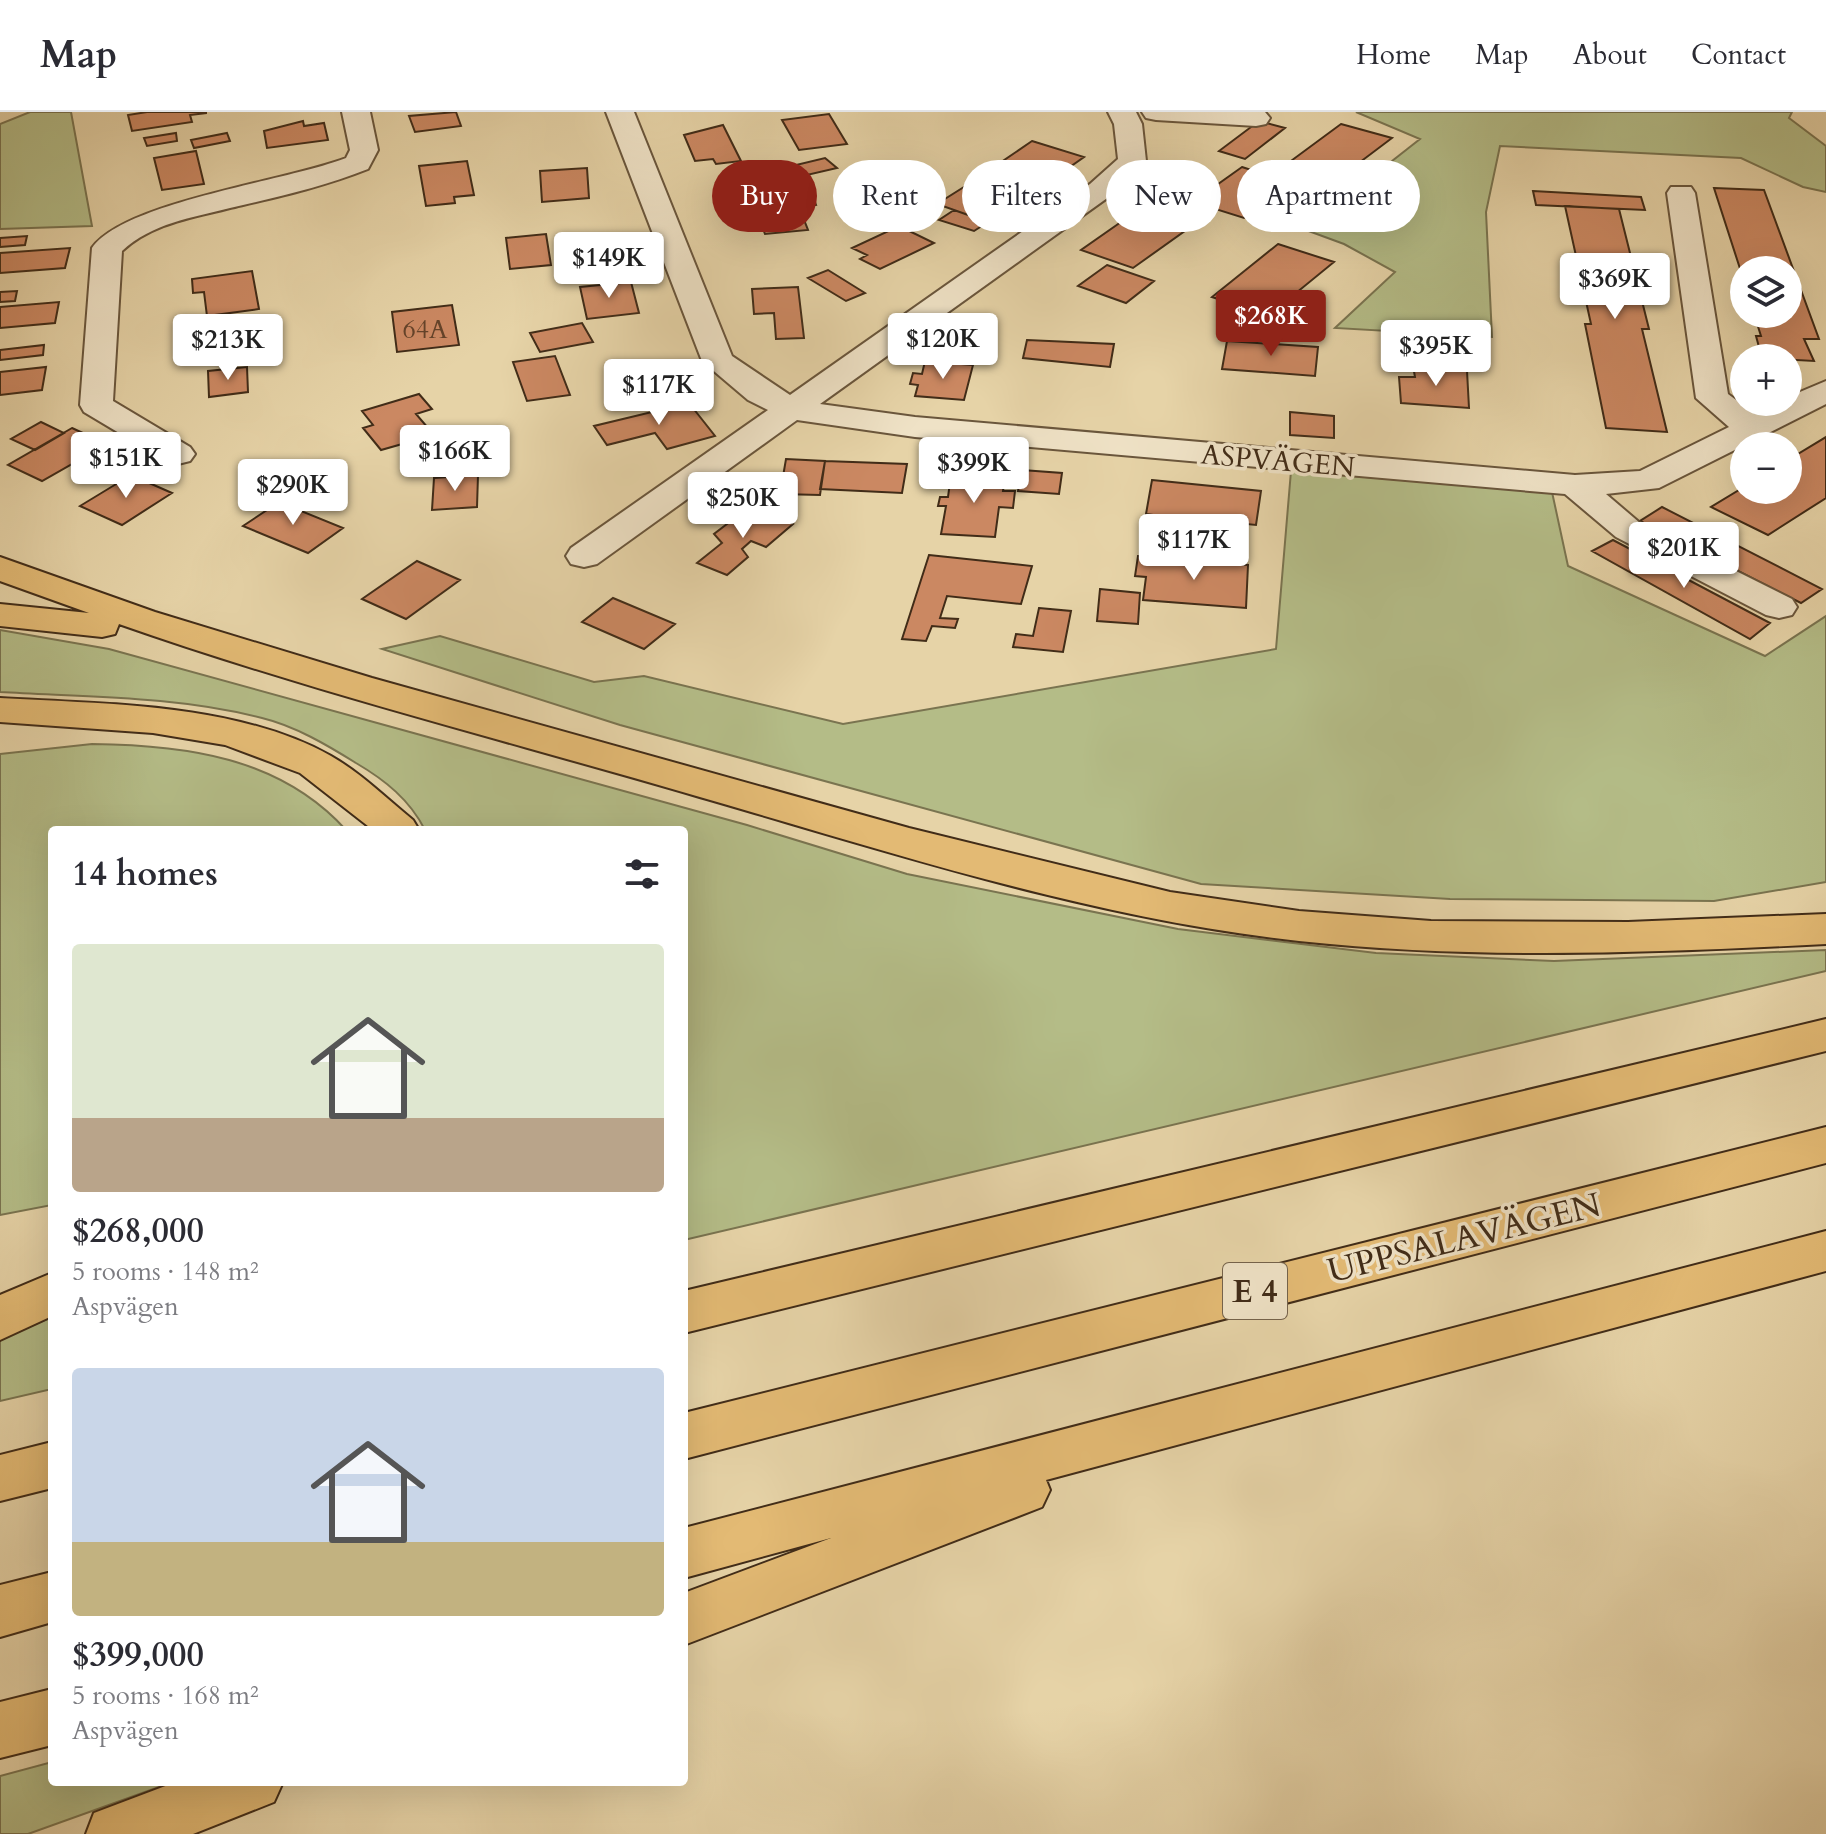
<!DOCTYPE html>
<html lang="en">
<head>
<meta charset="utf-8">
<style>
  :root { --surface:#fff; --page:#f2f2f3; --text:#2b2b33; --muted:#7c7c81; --line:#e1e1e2; --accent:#8f2418 }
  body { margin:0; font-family:Cardo,serif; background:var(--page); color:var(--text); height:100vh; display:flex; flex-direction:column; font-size:30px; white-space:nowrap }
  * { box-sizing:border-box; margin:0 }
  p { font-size:26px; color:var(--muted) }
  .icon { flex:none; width:44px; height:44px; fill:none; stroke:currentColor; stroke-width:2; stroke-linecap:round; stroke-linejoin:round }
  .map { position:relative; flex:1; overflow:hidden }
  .sheet { position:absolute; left:48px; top:714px; width:640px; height:960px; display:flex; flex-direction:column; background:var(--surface); border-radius:8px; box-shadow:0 8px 32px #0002 }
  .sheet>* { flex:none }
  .banner { position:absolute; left:712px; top:48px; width:760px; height:72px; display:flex; gap:16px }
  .fabs { position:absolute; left:1730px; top:144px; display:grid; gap:16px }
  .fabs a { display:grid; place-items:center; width:72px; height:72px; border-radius:50%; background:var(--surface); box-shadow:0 8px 32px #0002; font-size:40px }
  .price { position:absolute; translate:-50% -68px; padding:0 18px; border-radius:8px; background:#fff; color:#222; font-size:26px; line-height:52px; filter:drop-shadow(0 2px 4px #0008) }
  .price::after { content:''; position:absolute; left:50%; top:48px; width:24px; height:18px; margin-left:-12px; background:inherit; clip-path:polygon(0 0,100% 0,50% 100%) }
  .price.current { background:var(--accent); color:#fff }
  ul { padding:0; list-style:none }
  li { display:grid; align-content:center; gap:16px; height:424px; padding:0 24px }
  li span { display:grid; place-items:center; height:248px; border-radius:8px; color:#555 }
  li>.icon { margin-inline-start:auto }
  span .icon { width:144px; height:144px; fill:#fffc; stroke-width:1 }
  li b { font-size:34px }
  h2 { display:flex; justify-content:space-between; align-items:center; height:96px; padding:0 24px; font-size:34px }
  .pill { padding:0 28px; border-radius:36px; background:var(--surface); box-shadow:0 8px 32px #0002; font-size:28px; line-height:72px }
  .pill.current { background:var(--accent); color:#fff }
  header { display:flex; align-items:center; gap:48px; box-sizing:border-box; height:112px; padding:0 40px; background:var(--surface); border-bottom:2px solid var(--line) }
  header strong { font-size:38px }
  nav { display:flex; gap:44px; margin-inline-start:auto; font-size:28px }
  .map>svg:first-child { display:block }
  .green { fill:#b4bc87; stroke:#7a7450; stroke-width:2 }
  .building { fill:#cb8862; stroke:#412c18; stroke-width:2 }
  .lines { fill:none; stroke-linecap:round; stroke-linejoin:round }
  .minor-casing { stroke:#6a563c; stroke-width:4 }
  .highway-casing { stroke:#412c18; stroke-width:4 }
  .minor { fill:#efe2c6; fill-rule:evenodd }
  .highway { fill:#e3ba74; fill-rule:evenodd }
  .labels { text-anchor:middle; stroke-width:7; stroke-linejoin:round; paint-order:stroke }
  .far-number-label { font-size:26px; fill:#64432a }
  .far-street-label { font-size:28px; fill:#412c18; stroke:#efe2c6 }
  .shield { fill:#efe2c6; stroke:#75634c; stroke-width:2 }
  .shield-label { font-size:32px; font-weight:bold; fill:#412c18 }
  .street-label { font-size:34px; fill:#412c18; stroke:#efe2c6 }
</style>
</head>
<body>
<header>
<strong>Map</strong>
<nav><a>Home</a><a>Map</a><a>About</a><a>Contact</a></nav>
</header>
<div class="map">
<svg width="1826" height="1722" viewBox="0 0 1826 1722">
  <rect width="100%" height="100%" fill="#e6d3a7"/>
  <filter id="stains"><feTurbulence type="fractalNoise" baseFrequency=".0025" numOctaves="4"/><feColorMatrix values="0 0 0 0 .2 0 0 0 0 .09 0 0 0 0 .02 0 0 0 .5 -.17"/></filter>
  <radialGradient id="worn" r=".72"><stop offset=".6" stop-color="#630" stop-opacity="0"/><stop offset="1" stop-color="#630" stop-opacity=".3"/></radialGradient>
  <path class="green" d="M30,0H71L92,114L0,117V12Z
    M1356,0H1792L1789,6L1826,34V80L1803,75L1741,46L1500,34L1486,100L1492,225L1335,216L1395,160L1344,132L1273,106L1314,78L1350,82L1420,27Z
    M1291,359L1552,380L1568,454L1765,544L1826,504V770L1714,789L1450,787L1201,772L620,613L382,537L440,524L594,570L644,564L843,612L1276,537Z
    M0,518L109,537L747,713L907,762L1178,817L1376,841L1554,849L1826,838V859L684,1128V718H425C410,688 385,668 356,651C327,633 295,614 262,606C179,584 86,585 0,580Z
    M92,632C185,633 280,645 346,718H52V1093L0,1103V642Z
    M52,1205V1277L0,1289V1227Z
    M52,1650V1670H173L28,1722H0V1664Z"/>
  <path class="building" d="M147,0H206V1L190,3L192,10L132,19L128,3Z
    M456,0L461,14L415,20L409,4Z
    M829,2L847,32L799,38L782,8Z
    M303,9L304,14L324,11L328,28L267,36L264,19Z
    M1259,9L1285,16L1245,47L1219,39Z
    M1341,12L1392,26L1331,72L1280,57Z
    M723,13L741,49L716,52L713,47L695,49L684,23Z
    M176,21L177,29L147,34L144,26Z
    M227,21L230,29L194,36L191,28Z
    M1032,29L1084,45L1050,69L997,53Z
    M196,39L204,72L162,78L154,46Z
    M825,46L837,56L807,63L796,53Z
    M467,49L474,83L454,85L455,91L426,94L419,54Z
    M1242,55L1291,71L1244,106L1193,90Z
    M587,56L589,86L542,90L540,59Z
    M975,68L1026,85L988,110L937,92Z
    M1714,76L1764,78L1819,227H1804L1814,249L1762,246L1756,224H1761L1754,202H1788V158H1744V169Z
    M1533,79L1641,85L1645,98L1536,93Z
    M812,82L816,93L799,95L808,118L765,122L760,109L743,110L735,90Z
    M1151,89L1203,106L1133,156L1081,138Z
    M1565,94L1619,97L1649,217H1642L1667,320L1606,316L1585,212H1591Z
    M954,98L988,110L974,119L939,108Z
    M899,114L934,131L880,157L860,147L867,143L852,136Z
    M546,122L551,153L510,157L506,126Z
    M27,124L25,133L0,135V126Z
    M1278,132L1334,150L1269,203L1212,185Z
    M70,136L65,156L0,161V141Z
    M1107,153L1154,169L1126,191L1078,174Z
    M828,158L865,181L846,189L808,166Z
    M252,159L259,197L207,204L204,180L193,181L192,167Z
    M631,170L639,201L587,207L580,175Z
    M798,175L804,226L776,227L774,201L754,202L752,177Z
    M17,179L15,189L0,190V180Z
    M59,190L55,211L0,216V195Z
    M452,193L459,233L397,240L392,200Z
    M582,211L593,230L540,240L530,221Z
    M957,215L994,217L991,232L954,230Z
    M1027,228L1114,232L1110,255L1023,246Z
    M1227,229L1318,235L1315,264L1222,257Z
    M44,233L43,243L0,248V238Z
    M555,244L570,283L527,289L513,250Z
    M925,249L973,253L964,288L915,284L918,273L910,272L913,261L922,262Z
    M1413,254L1467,259L1469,296L1401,291L1399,265H1415Z
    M46,255L42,278L0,283V260Z
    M247,255L248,280L209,285L208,259Z
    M419,282L432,297L416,302L434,323L381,338L363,316L373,313L362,299Z
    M689,291L715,324L667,337L655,321L607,333L594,314Z
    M1290,300L1334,304V326L1290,323Z
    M41,310L64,321L35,338L11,327Z
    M72,316L107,332L42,369L8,353Z
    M1826,325V386L1768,423L1711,395L1744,375V378H1788V348Z
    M786,347L825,349L820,383L780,382Z
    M825,349L907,352L902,381L820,377Z
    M1022,358L1062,361L1059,382L1018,379Z
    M131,363L172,381L122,413L80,394Z
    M478,363L477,395L432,398L434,366Z
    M951,363L1005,366L1003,379H1015L1013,396L999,395L995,425L941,422L946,394H938L940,385H948Z
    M1152,368L1261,379L1256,413L1217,409L1214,426L1151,419L1154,403L1146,402Z
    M279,390L343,416L308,441L243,414Z
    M1662,395L1822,477L1801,491L1640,409Z
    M761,399L793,412L766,435L751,429L742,437L748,445L727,463L697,451L722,431L714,422L740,402L753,406Z
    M1613,428L1770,511L1750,527L1592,439Z
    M929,443L1032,454L1021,492L947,484L940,506L958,507L955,516L932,514L926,529L902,527Z
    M1138,444L1248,453L1246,496L1143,488L1146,465L1135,464Z
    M417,449L460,468L406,507L362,487Z
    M1100,477L1140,481L1138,512L1097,509Z
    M613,486L675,512L644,537L582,510Z
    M1039,496L1071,499L1063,540L1013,535L1016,522L1033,524Z"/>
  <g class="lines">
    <defs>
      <path id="minor" d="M342,0H370L378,38L368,57C323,75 277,85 230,96C192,106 152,111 122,139L113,289L190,335L195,342L190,349L178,352L166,349L84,300L80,293L92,136C124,90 287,69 346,46L350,38Z
        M606,0H634L732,244L790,283L1090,72L1118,47L1114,12L1108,0H1136L1142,12L1146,49L1110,84L820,292L915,305L1575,363L1640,359L1729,315L1696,286L1667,81L1671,75H1691L1695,81L1728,282L1755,302L1779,290H1788V285L1826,269V292L1659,376L1606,382L1640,411L1792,487L1797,495L1792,503L1779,506L1766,503L1616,425L1565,382L915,325L797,308L597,452L584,455L571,452L566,444L571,436L768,298L748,288L702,249Z
        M1142,0H1265L1270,6L1266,12L1256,14L1156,8L1146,6Z"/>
      <path id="highway" d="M0,445L155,500L372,566L909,716L1170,780L1299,799L1431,809L1628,810L1826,802V832C1650,841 1474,848 1299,829C1093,807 891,740 693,683C501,627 307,578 119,512L115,522L102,525L0,514V492L89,501L0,469Z
        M0,586C104,592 237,591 331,644C361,661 386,686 413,708L419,718H373L300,661L225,633L153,621L0,610Z
        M1826,907V939L684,1221V1179Z
        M1826,1015V1051L684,1347V1301Z
        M1826,1119V1159L1046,1368L1050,1378L1042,1395L684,1533V1481L831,1426L684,1466V1416Z
        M52,1161V1204L0,1228V1183Z
        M52,1330V1376L0,1389V1343Z
        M52,1460V1510L0,1525V1473Z
        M52,1577V1633L0,1646V1590Z
        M176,1670H283L274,1690L193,1722H86L94,1701Z"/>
    </defs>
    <use href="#minor" class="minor-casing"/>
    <use href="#highway" class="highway-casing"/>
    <use href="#minor" class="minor"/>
    <use href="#highway" class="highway"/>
  </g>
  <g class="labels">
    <g class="far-number-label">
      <text x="425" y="226">64A</text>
    </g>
    <g class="far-street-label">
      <text transform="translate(1278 348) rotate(5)" y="10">ASPVÄGEN</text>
    </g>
    <rect class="shield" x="1223" y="1151" width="64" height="56" rx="6"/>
    <g class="shield-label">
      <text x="1255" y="1190">E 4</text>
    </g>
    <g class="street-label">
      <text transform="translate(1464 1125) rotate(-14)" y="12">UPPSALAVÄGEN</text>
    </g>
  </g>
  <rect width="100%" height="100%" filter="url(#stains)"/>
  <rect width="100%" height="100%" fill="url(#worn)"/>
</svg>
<div class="fabs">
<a><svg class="icon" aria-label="layers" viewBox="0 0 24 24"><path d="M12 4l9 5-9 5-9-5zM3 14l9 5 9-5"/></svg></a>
<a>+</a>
<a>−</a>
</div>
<b class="price" style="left:609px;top:188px">$149K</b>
<b class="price" style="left:1615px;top:209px">$369K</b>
<b class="price current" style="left:1271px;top:246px">$268K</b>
<b class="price" style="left:943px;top:269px">$120K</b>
<b class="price" style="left:228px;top:270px">$213K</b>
<b class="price" style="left:1436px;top:276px">$395K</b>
<b class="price" style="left:659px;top:315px">$117K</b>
<b class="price" style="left:455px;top:381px">$166K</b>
<b class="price" style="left:126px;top:388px">$151K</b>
<b class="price" style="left:974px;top:393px">$399K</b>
<b class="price" style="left:293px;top:415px">$290K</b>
<b class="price" style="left:743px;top:428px">$250K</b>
<b class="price" style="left:1194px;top:470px">$117K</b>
<b class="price" style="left:1684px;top:478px">$201K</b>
<div class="banner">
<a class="pill current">Buy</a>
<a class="pill">Rent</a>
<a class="pill">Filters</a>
<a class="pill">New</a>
<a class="pill">Apartment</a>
</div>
<section class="sheet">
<h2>14 homes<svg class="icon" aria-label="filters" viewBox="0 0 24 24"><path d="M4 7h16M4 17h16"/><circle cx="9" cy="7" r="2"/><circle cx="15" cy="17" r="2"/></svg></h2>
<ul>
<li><span style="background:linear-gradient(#dfe7d0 70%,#b9a48a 0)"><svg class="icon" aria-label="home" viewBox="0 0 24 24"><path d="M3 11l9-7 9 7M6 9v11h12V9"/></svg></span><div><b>$268,000</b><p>5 rooms · 148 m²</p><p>Aspvägen</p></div></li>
<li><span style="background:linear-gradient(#c9d6e8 70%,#c2b280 0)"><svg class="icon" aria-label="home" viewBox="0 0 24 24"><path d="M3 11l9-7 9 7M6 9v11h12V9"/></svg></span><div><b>$399,000</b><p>5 rooms · 168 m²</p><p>Aspvägen</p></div></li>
</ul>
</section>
</div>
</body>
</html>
